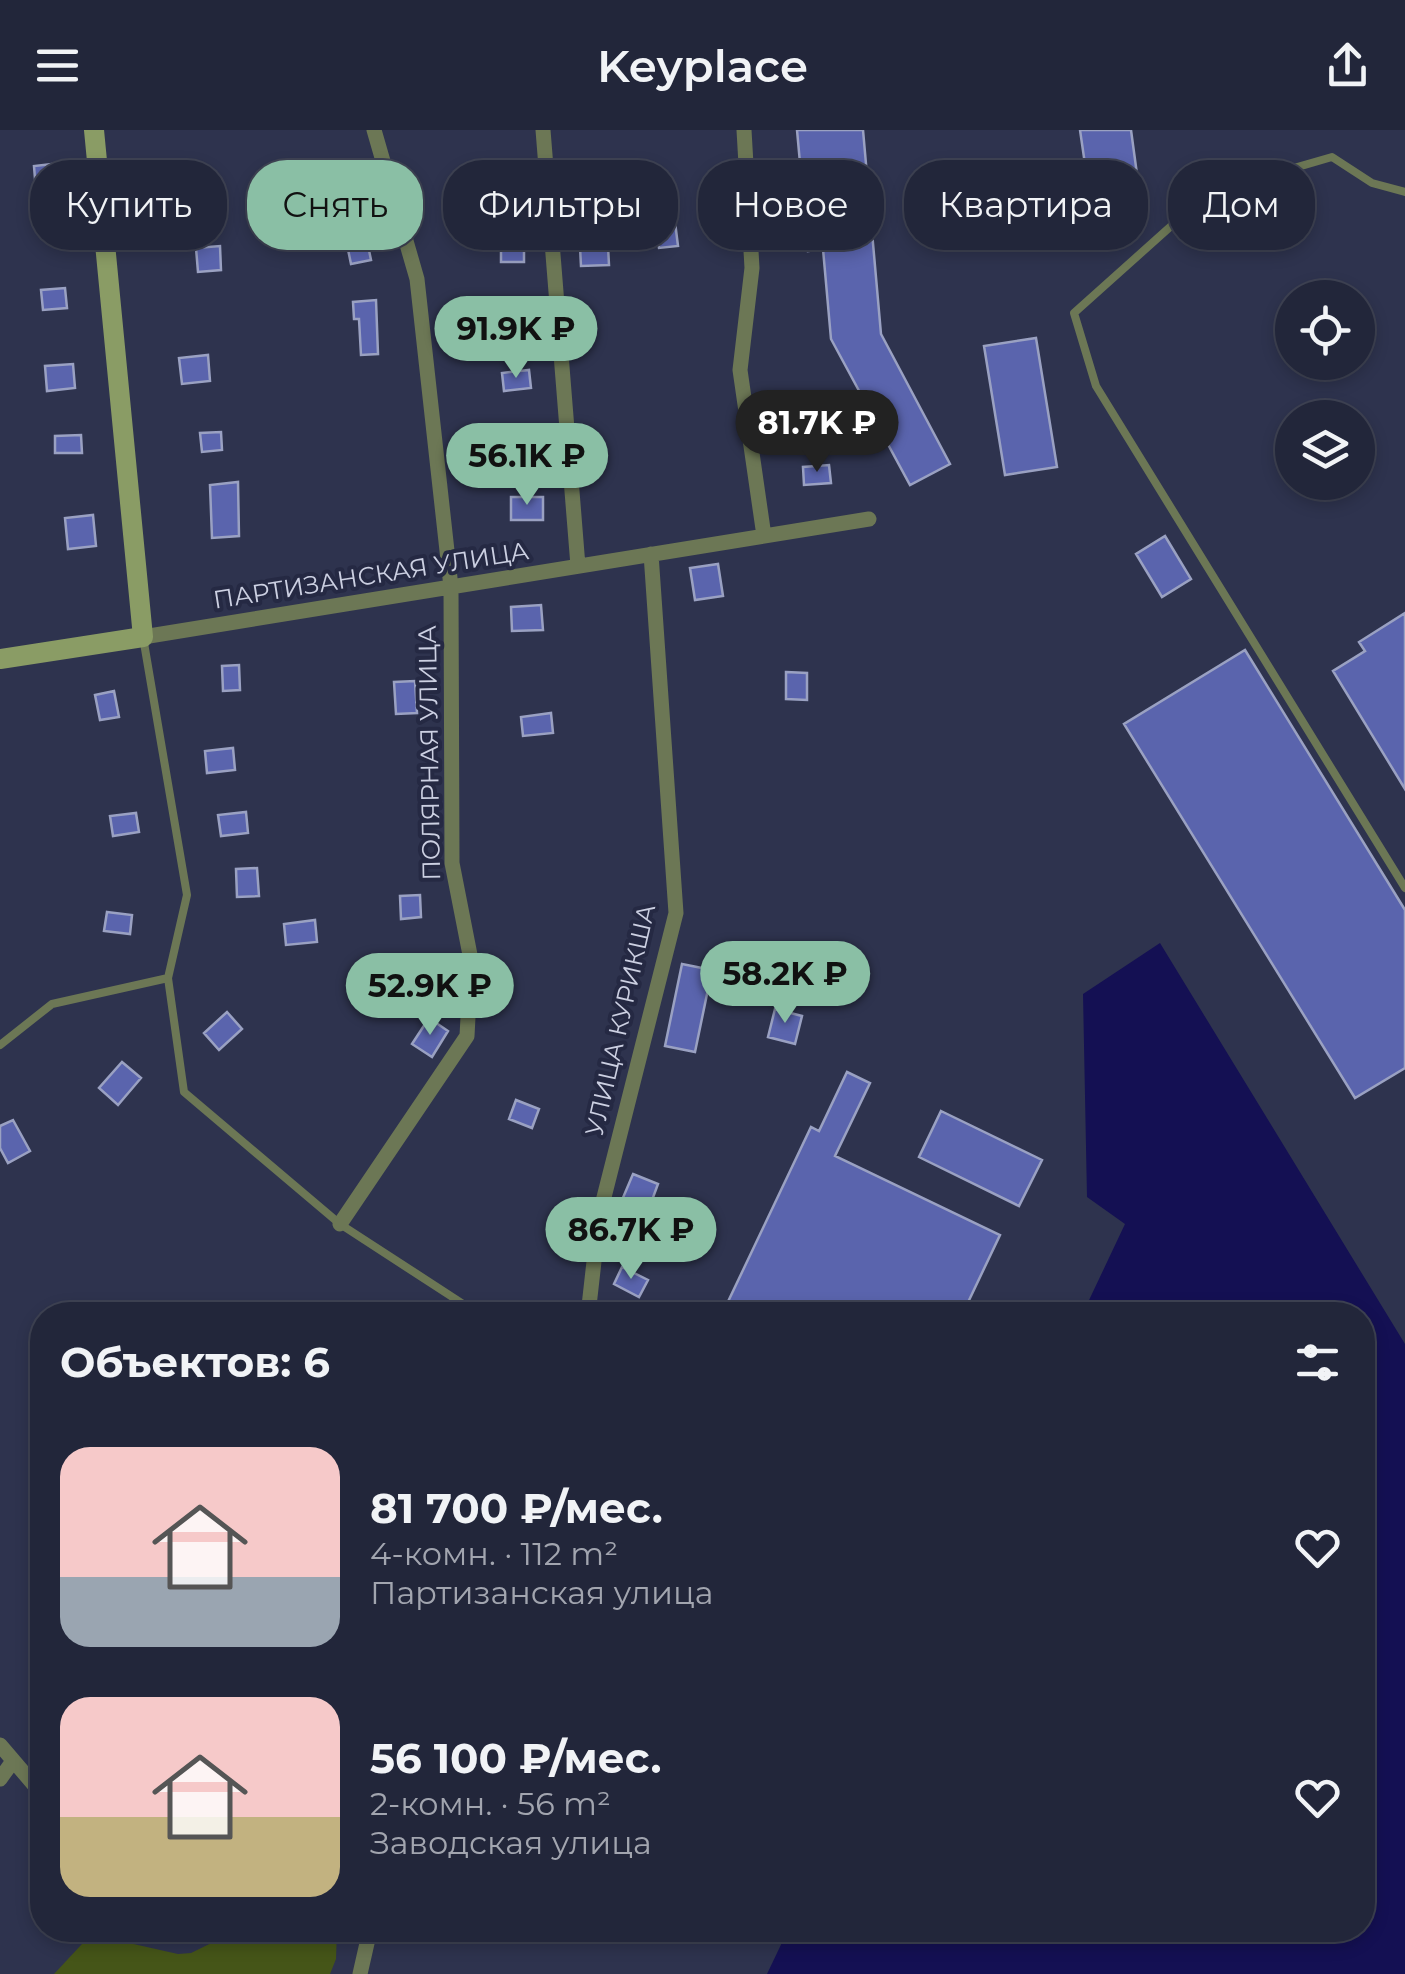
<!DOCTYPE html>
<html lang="ru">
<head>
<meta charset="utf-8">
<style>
  :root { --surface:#22263a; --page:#2e3245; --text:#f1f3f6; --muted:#a2a5af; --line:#3f4354; --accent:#8abfa5 }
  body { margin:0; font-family:Montserrat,sans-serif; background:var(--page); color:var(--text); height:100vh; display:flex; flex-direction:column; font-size:38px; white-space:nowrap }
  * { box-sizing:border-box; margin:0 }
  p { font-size:32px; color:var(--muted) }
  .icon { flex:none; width:55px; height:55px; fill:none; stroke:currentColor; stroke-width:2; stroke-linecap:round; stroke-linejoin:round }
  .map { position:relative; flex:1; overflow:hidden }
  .sheet { position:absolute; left:30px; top:1172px; width:1345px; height:640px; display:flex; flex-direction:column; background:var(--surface); border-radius:40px; box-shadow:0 5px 15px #0003,0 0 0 2px var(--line) }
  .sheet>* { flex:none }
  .top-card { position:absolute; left:30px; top:30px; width:1345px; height:90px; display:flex; gap:20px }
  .buttons { position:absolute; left:1275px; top:150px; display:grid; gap:20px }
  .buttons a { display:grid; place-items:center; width:100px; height:100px; border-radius:50%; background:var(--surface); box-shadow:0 5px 15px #0003,0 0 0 2px var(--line); font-size:50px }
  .price { position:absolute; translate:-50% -85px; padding:0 22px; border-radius:35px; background:var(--accent); color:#111; font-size:32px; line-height:65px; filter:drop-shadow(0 2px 5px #0008) }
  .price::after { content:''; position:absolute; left:50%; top:60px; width:30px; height:22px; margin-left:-15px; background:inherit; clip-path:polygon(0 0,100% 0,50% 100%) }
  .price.active { background:#222; color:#fff }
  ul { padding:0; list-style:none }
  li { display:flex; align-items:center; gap:30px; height:250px; padding:0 30px }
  li span { display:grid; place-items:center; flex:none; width:280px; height:200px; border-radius:30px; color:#555 }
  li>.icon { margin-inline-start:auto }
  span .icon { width:120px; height:120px; fill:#fffc; stroke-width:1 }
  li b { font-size:42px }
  h2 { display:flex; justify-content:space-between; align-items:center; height:120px; padding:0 30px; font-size:42px }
  .chip { padding:0 35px; border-radius:40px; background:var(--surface); box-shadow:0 5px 15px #0003,0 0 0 2px var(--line); font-size:35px; line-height:90px }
  .chip.active { background:var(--accent); color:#111 }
  header { display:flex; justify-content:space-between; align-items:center; height:130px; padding:0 30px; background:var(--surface); font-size:45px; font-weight:600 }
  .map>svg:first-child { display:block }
  .green { fill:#455518 }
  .water { fill:#141053 }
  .building { fill:#5a64ad; stroke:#9aa1c2; stroke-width:2.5 }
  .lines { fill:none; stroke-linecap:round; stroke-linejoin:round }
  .lane { stroke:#6c7755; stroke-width:8 }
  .street { stroke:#6c7755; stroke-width:15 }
  .secondary { stroke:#8a9c65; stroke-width:20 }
  .labels { text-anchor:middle; stroke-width:8; stroke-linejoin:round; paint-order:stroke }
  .street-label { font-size:25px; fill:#ccd0e2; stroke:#252943 }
</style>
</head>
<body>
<header><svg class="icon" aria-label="menu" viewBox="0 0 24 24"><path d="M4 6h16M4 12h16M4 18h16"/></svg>Keyplace<svg class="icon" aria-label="share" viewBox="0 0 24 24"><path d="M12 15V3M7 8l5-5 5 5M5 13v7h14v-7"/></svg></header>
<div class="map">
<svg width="1405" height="1844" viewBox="0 0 1405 1844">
  <rect width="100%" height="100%" fill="#2e334e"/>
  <path class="green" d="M95,1800H114L129,1813L178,1824L191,1823L238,1800H337L336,1829L330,1844H54Z"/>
  <path class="water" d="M1160,813L1405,1214V1844H767L788,1800H1362V1185H1082L1125,1094L1087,1067L1083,864Z"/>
  <path class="building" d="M797,0H863L881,204L950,334L910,355L831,209L823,119L808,121Z
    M1080,0H1131L1144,96L1095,103Z
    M53,34L55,59L36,61L34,36Z
    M491,34L515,36L513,58L489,56Z
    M190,46L193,66L162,71L158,51Z
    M602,49L606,75L589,77L585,52Z
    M675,92L678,116L659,118L656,95Z
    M364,96L371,130L351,134L344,100Z
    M524,101V132H501V102Z
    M220,116L221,140L198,142L196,118Z
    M608,116L609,135L581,136L580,117Z
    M65,158L67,178L43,180L41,160Z
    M376,170L378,224L361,225L359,189H354L353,172Z
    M1036,208L1057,337L1005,345L984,216Z
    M208,225L210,251L182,254L179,228Z
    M73,234L75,258L47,261L45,236Z
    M529,240L531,258L504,261L502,243Z
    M221,302L222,320L202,322L200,303Z
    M81,305L82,323H55V306Z
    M537,320L539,337L512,340L510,323Z
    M829,335L831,353L804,355L803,337Z
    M238,352L239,406L212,408L210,355Z
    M511,367H543V390H511Z
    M93,385L96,416L68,419L65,388Z
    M1165,406L1191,449L1162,467L1136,424Z
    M718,434L723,466L695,470L690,438Z
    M541,475L543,500L512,501L511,477Z
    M1405,483V659L1333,541L1365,521L1359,512Z
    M1245,520L1405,780V938L1355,968L1124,594Z
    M239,535L240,560L223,561L222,536Z
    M786,542L807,543V570L786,569Z
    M415,551L417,583L396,584L394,552Z
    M114,561L119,587L100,590L95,565Z
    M551,583L553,603L523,606L521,587Z
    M233,618L235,640L207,643L205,621Z
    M246,682L248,703L221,706L218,685Z
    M136,683L139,702L113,706L110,686Z
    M257,738L259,766L237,767L236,739Z
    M420,765L421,787L401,789L400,766Z
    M107,782L132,785L130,804L104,801Z
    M315,790L317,812L286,815L284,794Z
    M682,834L712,840L695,922L665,916Z
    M775,879L802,886L795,914L768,907Z
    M227,882L242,899L219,920L204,903Z
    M429,888L448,901L432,927L412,914Z
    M122,932L141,948L118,975L99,958Z
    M847,942L870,953L835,1026L1000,1105L962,1185H739L725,1178L811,997L819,1001Z
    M516,970L539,979L532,998L509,989Z
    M941,981L1042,1030L1019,1076L919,1027Z
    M13,990L30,1021L8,1033L0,1018V996Z
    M633,1044L658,1054L648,1081L622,1070Z
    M622,1137L648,1150L639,1167L614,1154Z"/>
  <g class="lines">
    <path class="lane" d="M1405,62L1372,53L1332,27L1208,63L1074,183L1096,256L1405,758
      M143,507L187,765L168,848L184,962L340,1094L480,1185
      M0,915L52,874L168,848"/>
    <path class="street" d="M543,0L578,436
      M744,0L752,138L740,240L764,406
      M143,507L869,389
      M340,1094L467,906L471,830L452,733L451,457L417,149L374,0
      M588,1185L599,1087L676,783L651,424
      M0,1615L42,1664
      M0,1649L13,1631
      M360,1844L370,1800"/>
    <path class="secondary" d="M0,529L143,507L94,0"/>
  </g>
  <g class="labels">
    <g class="street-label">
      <text transform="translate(371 445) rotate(-9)" y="9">ПАРТИЗАНСКАЯ УЛИЦА</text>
      <text transform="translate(429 623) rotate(-91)" y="9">ПОЛЯРНАЯ УЛИЦА</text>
      <text transform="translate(620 890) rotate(-77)" y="9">УЛИЦА КУРИКША</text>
    </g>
  </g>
</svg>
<div class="buttons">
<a><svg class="icon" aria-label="locate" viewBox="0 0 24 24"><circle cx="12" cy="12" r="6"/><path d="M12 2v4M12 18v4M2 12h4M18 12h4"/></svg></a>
<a><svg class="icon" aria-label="layers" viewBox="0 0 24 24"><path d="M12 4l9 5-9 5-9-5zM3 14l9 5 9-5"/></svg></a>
</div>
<b class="price" style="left:516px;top:251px">91.9K ₽</b>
<b class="price active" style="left:817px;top:345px">81.7K ₽</b>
<b class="price" style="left:527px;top:378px">56.1K ₽</b>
<b class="price" style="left:785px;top:896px">58.2K ₽</b>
<b class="price" style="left:430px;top:908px">52.9K ₽</b>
<b class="price" style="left:631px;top:1152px">86.7K ₽</b>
<div class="top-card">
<a class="chip">Купить</a>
<a class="chip active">Снять</a>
<a class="chip">Фильтры</a>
<a class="chip">Новое</a>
<a class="chip">Квартира</a>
<a class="chip">Дом</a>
</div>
<section class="sheet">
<h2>Объектов: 6<svg class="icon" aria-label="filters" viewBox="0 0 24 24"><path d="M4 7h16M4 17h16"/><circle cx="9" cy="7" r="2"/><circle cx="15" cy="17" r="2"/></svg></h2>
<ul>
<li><span style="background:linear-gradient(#f6c9c9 65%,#9aa5b1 0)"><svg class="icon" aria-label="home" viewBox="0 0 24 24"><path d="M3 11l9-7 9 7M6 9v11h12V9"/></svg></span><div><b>81 700 ₽/мес.</b><p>4-комн. · 112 m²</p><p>Партизанская улица</p></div><svg class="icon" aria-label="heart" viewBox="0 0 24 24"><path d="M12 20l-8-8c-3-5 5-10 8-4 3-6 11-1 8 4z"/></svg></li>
<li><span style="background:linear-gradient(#f6c9c9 60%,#c2b280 0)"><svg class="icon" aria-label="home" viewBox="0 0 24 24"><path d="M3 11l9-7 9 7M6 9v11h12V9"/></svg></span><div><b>56 100 ₽/мес.</b><p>2-комн. · 56 m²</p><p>Заводская улица</p></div><svg class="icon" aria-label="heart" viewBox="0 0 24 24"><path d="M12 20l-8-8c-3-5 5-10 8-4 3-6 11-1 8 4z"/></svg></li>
</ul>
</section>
</div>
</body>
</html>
